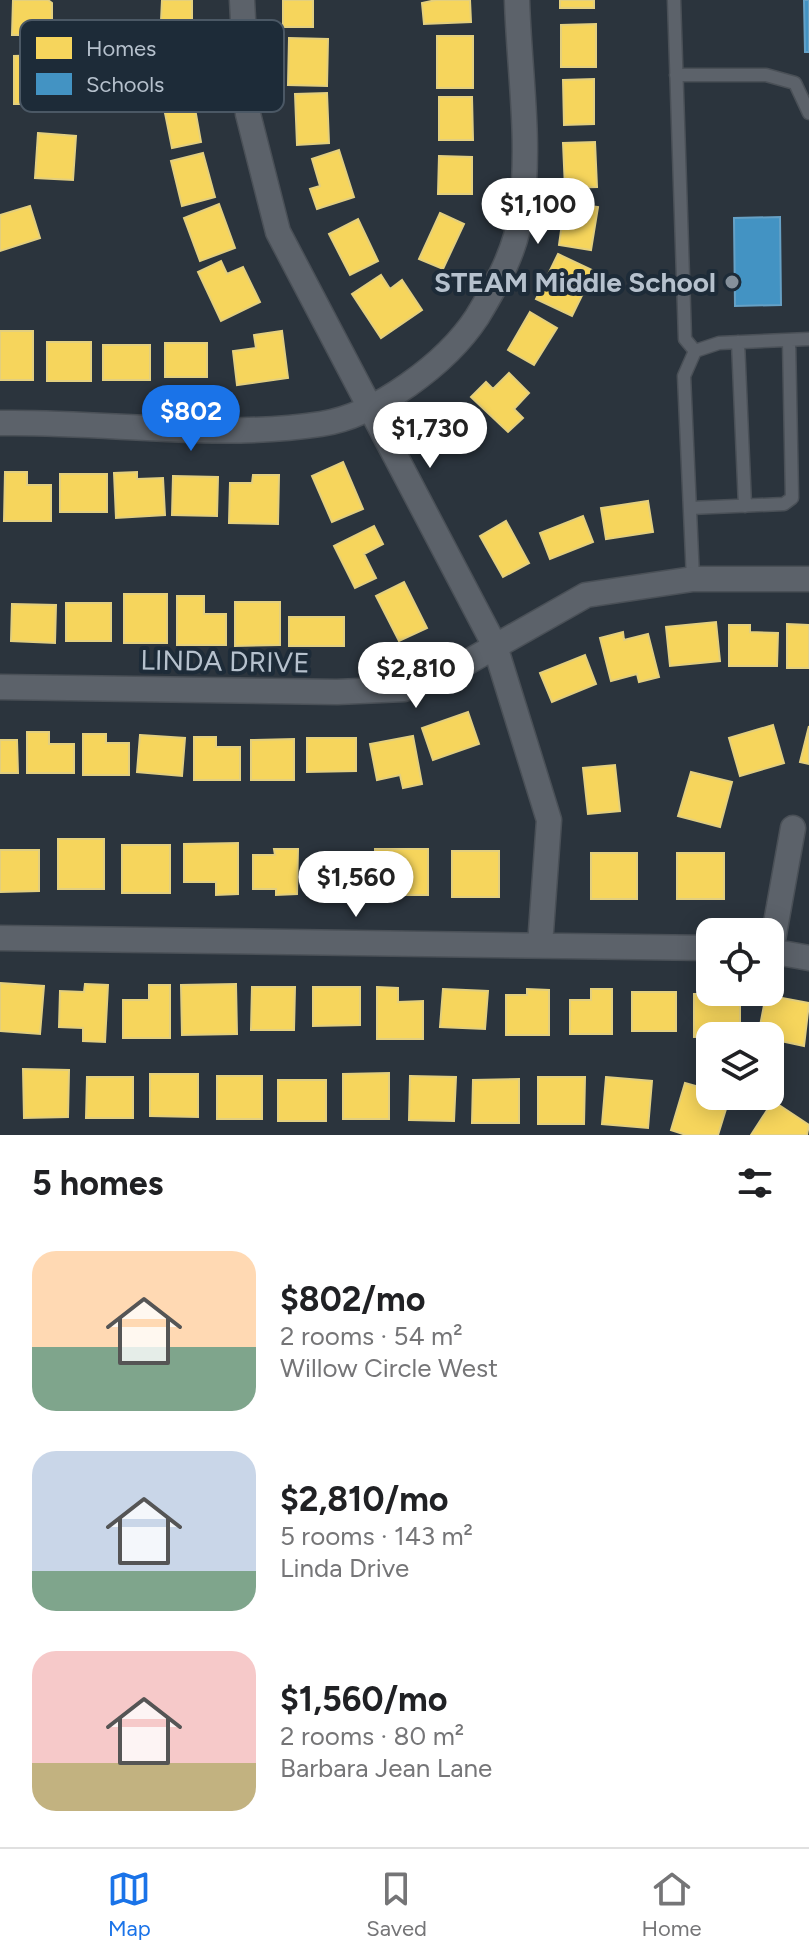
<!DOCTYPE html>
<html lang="en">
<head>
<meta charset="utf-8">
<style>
  :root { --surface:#fff; --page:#f6f6f6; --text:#202124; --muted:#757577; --line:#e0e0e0; --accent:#1a73e8 }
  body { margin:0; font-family:Figtree,sans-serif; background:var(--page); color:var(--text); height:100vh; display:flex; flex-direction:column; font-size:30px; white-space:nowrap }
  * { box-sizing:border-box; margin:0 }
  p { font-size:26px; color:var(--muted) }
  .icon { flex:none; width:44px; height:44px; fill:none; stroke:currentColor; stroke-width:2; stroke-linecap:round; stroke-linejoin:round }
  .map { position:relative; height:1135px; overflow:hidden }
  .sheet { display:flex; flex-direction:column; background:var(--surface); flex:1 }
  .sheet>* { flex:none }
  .buttons { position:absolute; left:696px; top:918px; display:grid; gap:16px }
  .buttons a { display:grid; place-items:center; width:88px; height:88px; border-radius:16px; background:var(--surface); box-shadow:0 4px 20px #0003; font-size:40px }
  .price { position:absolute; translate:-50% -68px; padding:0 18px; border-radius:28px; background:#fff; color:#222; font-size:26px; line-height:52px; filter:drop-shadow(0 2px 4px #0008) }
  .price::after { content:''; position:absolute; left:50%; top:48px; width:24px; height:18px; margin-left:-12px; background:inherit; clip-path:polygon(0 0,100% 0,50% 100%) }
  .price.on { background:var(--accent); color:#fff }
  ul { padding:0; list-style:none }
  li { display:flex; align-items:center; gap:24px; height:200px; padding:0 32px }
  li span { display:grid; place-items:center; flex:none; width:224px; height:160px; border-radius:24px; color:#555 }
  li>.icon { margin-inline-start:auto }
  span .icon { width:96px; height:96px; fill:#fffc; stroke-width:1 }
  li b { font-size:34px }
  h2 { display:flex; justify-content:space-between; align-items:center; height:96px; padding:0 32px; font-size:34px }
  .menu { display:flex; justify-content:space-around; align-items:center; height:112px; border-top:2px solid var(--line); background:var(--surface); font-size:22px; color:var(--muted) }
  .menu a { display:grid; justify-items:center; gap:4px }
  .menu .on { color:var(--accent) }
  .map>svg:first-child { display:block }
  .homes { fill:#f6d55c; stroke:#e3cf7e; stroke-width:2 }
  .schools { fill:#4393c3; stroke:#66a1c6; stroke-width:2 }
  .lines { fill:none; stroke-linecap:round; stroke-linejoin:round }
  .service-casing { stroke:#4a5057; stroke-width:15 }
  .minor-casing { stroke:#4a5057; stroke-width:27 }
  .service { stroke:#5c626a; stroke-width:12 }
  .minor { stroke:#5c626a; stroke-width:24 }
  .poi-dot { fill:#85909b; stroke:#1d2b38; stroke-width:3 }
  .labels { text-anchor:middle; stroke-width:8; stroke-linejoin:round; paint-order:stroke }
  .poi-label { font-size:28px; font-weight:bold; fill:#b6c1cd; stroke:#1d2b38; text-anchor:end }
  .street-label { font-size:28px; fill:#b6c1cd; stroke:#1d2b38 }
  .key { fill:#1d2b38; stroke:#4b5865; stroke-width:2 }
  .key-label { font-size:22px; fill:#b6c1cd }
</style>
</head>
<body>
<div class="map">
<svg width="809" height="1135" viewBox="0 0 809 1135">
  <rect width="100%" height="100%" fill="#2b343d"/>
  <path class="homes" d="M13,0H48L52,3V35H12Z
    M162,0H192V21H161Z
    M283,0H313V27H283Z
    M436,0H470L471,22L424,24L422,3Z
    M560,0H594V8H560Z
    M596,24V67H561V25Z
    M437,36H473V88H437Z
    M289,38L328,39L327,86L288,85Z
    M44,55V104H14V56Z
    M594,79V124L564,125L563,80Z
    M192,92L201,142L172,148L162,98Z
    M327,93L329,143L297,145L295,94Z
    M439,97H472L473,140H439Z
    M38,133L76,136L73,180L35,178Z
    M595,142L597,187L565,188L563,143Z
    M339,150L354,197L317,209L310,189L320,186L312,159Z
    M203,153L215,197L182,206L171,161Z
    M439,156L472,157V194H438Z
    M565,202L598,207L591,250L559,245Z
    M219,204L235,248L200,261L184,218Z
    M30,206L40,238L0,251V215Z
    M440,213L464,224L443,269L419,259Z
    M358,219L378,261L350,275L329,234Z
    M558,254L594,271L572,316L536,299Z
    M221,261L227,274L243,267L260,302L221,321L198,272Z
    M381,275L390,289L402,280L422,310L381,338L352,294Z
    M530,312L557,328L534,365L508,350Z
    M0,331H33V380H0Z
    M282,331L288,378L237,385L233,351L256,348L254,335Z
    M47,342H91V381H47Z
    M165,343H207V377H165Z
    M103,345H150V380H103Z
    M509,373L529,393L514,409L523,418L508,432L471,397L486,382L493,389Z
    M461,404L477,430L443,452L427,425Z
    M343,462L363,509L332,522L312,476Z
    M5,472H27V485H51V521H4Z
    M137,472V479L163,478L165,515L116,518L114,473Z
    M60,474H107V512H60Z
    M253,475H279L278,524L229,523L230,483H252Z
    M173,476L218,477L217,516L172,515Z
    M648,501L653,532L606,539L601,508Z
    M583,516L593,542L550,559L540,533Z
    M506,521L529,563L503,577L480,536Z
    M374,526L383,544L364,554L376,578L355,588L334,546Z
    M404,582L427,628L399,641L376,596Z
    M124,594H167V643H124Z
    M177,596H204V614H226V645H177Z
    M235,602H280V645L235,646Z
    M66,603H111V641H66Z
    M12,604L56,605L55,643L11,641Z
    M289,617H344V646H289Z
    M716,622L720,661L670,666L666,627Z
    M787,624L809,625V668H787Z
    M729,625H750V632L778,633L777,666H729Z
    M623,632L624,640L648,634L659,677L639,682L637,674L611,681L600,638Z
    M585,655L596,684L552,702L540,673Z
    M468,712L479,744L433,760L422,728Z
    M773,725L784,763L740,776L729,738Z
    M809,726V764L800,762Z
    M27,732H49V744H74V773H27Z
    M83,734H106V743H129V775H83Z
    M140,735L185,738L182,776L137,772Z
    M413,736L422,784L403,788L400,775L377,780L370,744Z
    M194,737H216V747H240V780H194Z
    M307,738H356V771L307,772Z
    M294,739V780H251V740Z
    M0,740H17L18,773H0Z
    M615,765L620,811L588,814L583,768Z
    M691,772L732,782L720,827L678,816Z
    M58,839H104V889H58Z
    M238,843V894L216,895V882H184V844Z
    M122,845H170V893H122Z
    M274,849H298L297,894L276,895V889H253V855H275Z
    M375,849H428V895H375Z
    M0,850H39V891L0,892Z
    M452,851H499V897H452Z
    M591,853H637V899H591Z
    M677,853H724V899H677Z
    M316,854H362V895H316Z
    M0,983L44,986L40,1034L0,1031Z
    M85,984L108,985L105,1042L83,1041V1028L59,1027L60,991L84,992Z
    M236,984L237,1034L182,1035L181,985Z
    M149,985H170V1038H123V1000H149Z
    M252,987H295L294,1030H251Z
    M313,987H360V1025L313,1026Z
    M377,987L398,988V1002L423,1001V1039H377Z
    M443,989L488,991L485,1029L440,1027Z
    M527,989L549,990V1035H506V995H527Z
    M591,989H612V1034H570V1000H591Z
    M632,992H676V1031H632Z
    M694,994H740V1036L694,1037Z
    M766,995L809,1003L804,1046L758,1036Z
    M23,1069L69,1070L68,1117L24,1118Z
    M389,1073V1119H343V1074Z
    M150,1074H198V1117L150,1116Z
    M217,1076H262V1119H217Z
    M410,1076L456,1077L454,1121L409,1120Z
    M87,1077H133V1118H86Z
    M538,1077H585L584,1124H538Z
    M606,1077L652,1081L648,1128L602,1124Z
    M519,1079V1123H472L473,1080Z
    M278,1080H326V1121H278Z
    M685,1083L710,1090V1096H730L718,1135H686L671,1130Z
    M773,1101L809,1125L807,1135H751Z"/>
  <path class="schools" d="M804,0H809V52H805Z
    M780,217L781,305L735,306L734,218Z"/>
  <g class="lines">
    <defs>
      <path id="service" d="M674,0L685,339L695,351
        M676,75H766L795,83L809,113
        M738,342L745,506
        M690,508L784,504L792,498L789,340
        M693,579L684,376L695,351L719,343L809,339"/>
      <path id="minor" d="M242,0L248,114L278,232L495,646L549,820L540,945
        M0,423C107,421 215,440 321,424C376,416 447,363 477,317C497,284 516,251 521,212C531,143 519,69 517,0
        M0,687L337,692L404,689L459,667L586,595L693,579H809
        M0,938L710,948
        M770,951L809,958
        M771,951L793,828"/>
    </defs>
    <use href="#service" class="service-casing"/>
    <use href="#minor" class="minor-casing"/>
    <use href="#service" class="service"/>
    <use href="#minor" class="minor"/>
  </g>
  <circle class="poi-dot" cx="732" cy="282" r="8"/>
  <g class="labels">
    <g class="poi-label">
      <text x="716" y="292">STEAM Middle School</text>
    </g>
    <g class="street-label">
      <text transform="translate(225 661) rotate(1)" y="10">LINDA DRIVE</text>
    </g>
  </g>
  <rect x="20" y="20" width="264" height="92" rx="12" class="key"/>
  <rect x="36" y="37" width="36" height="22" fill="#f6d55c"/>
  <rect x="36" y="73" width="36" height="22" fill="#4393c3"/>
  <g class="key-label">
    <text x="86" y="56">Homes</text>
    <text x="86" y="92">Schools</text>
  </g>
</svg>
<div class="buttons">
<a><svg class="icon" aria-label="locate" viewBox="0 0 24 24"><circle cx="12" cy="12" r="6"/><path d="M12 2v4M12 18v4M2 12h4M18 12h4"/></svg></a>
<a><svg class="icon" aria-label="layers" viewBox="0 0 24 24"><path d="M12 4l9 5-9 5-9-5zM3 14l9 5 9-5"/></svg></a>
</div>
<b class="price" style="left:538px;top:246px">$1,100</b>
<b class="price on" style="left:191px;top:453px">$802</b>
<b class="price" style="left:430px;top:470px">$1,730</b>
<b class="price" style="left:416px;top:710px">$2,810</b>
<b class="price" style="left:356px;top:919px">$1,560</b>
</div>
<section class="sheet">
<h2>5 homes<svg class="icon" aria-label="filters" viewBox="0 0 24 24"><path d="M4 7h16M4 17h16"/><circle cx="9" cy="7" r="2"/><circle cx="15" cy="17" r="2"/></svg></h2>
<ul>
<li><span style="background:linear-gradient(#ffd9b3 60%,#7fa58c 0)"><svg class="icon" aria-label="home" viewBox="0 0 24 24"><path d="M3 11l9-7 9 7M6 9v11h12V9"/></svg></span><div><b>$802/mo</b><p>2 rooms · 54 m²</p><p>Willow Circle West</p></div></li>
<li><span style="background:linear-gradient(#c9d6e8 75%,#7fa58c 0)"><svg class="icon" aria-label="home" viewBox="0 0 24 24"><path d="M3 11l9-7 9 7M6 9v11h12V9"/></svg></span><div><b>$2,810/mo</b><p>5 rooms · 143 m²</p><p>Linda Drive</p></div></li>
<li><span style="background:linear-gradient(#f6c9c9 70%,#c2b280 0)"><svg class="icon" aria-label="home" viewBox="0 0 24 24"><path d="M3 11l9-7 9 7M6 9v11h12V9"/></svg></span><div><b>$1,560/mo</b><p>2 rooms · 80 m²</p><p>Barbara Jean Lane</p></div></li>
</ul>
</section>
<nav class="menu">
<a class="on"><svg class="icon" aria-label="map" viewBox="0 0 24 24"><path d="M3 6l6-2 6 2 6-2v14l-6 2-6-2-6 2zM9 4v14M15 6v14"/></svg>Map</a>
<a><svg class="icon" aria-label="saved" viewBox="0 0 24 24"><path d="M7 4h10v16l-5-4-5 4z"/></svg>Saved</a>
<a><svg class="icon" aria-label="home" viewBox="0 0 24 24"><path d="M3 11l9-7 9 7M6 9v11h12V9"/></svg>Home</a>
</nav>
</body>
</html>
